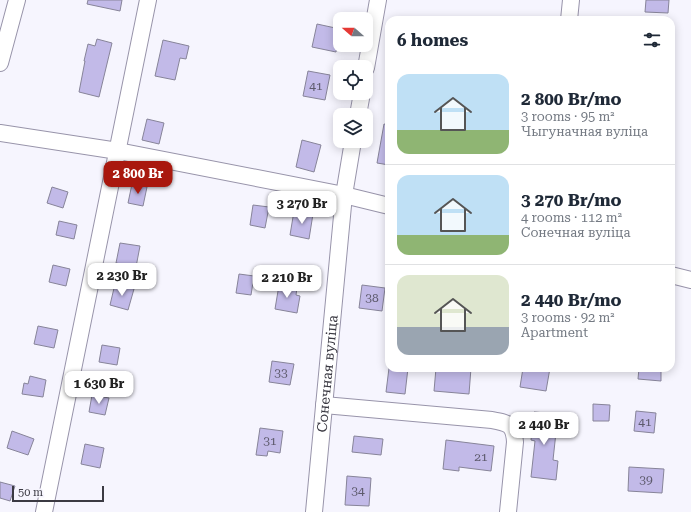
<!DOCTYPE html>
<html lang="en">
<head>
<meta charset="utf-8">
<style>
  :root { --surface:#fff; --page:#f6f6f7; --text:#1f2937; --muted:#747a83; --line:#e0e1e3; --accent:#a9180e }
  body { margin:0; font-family:"Roboto Serif",serif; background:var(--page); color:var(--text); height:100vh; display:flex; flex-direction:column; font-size:15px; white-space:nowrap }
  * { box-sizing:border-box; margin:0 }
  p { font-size:13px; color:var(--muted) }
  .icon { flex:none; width:22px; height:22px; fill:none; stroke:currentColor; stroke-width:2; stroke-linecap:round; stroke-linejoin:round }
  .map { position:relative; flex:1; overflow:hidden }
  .details { position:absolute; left:385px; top:16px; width:290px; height:356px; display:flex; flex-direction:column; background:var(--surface); border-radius:12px; box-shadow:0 2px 10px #0003 }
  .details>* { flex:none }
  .needle { width:26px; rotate:290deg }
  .buttons { position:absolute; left:333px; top:12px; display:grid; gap:8px }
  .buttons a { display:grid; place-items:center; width:40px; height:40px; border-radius:8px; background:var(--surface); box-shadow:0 2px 10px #0003; font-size:20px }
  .scale { position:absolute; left:12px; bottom:10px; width:92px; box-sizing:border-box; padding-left:4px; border:2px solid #3b3a43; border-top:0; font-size:11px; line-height:14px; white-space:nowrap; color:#3b3a43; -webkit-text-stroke:3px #f6f5fe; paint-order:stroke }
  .price { position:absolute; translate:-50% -34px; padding:0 9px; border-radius:8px; background:#fff; color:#222; font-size:13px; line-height:26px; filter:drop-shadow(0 1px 2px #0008) }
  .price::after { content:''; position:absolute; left:50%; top:24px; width:12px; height:9px; margin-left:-6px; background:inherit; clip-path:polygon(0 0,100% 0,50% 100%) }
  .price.selected { background:var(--accent); color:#fff }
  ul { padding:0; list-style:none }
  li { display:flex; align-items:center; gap:12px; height:100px; padding:0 12px }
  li+li { border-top:1px solid var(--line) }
  li span { display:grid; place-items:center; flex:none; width:112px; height:80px; border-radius:12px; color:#555 }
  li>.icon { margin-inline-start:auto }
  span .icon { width:48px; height:48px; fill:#fffc; stroke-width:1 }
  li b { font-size:17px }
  h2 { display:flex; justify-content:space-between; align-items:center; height:48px; padding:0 12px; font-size:17px }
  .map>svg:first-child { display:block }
  .building { fill:#c2bae8; stroke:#878499 }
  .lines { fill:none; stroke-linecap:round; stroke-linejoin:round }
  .minor-casing { stroke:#9894aa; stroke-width:18 }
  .minor { stroke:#fff; stroke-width:16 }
  .labels { text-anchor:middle; stroke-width:3; stroke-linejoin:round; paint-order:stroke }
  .number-label { font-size:12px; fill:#5d5a6c }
  .street-label { font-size:14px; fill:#3b3a43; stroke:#f6f5fe }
</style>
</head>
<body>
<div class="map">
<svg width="691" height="512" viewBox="0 0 691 512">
  <rect width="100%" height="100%" fill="#f6f5fe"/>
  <path class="building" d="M88,0H122L120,11L87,4Z
    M646,0H669L668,13L645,12Z
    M317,24L340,29L336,52L312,47Z
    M97,39L112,43L99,97L79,92L85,61H84L88,44L95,46Z
    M163,40L189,46L186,59L180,58L175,80L155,76Z
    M308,71L330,75L325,100L303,96Z
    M147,119L164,123L159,144L142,140Z
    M384,124L389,125V165L377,163Z
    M302,140L321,145L314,172L296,167Z
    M132,184L147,187L143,206L128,203Z
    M52,187L68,192L63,208L47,203Z
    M253,205L269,207L265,228L250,225Z
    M294,211L313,214L309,239L290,235Z
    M59,221L77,225L74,239L56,235Z
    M120,243L140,246L136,267L116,263Z
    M53,265L70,269L66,286L49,282Z
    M239,274L254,276L251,295L236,293Z
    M115,284L134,289L128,310L110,305Z
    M279,285L297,288L296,295L300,296L297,313L275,309Z
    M362,285L385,288L382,311L359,308Z
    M38,326L58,330L54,348L34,344Z
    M102,345L120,348L117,365L99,362Z
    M272,361L294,364L290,385L269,382Z
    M389,368H408L405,394L386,392Z
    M436,368H471L469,394L434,391Z
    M523,368H550L546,391L520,387Z
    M639,368H661V381L638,379Z
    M30,376L46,380L43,397L22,394L24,383L28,384Z
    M92,395L109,398L105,415L89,412Z
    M593,404L610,405L609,421H593Z
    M636,411L656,413L654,433L634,431Z
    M534,412L558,414L553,460L558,461L556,480L531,477L535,441L531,440Z
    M260,428L283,431L280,453L268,451L267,456L256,455Z
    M12,431L34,439L28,455L7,448Z
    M354,436L383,439L381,455L352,452Z
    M446,440L494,446L491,471L459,467V471L443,469Z
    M85,444L104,448L100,468L81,464Z
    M629,467L664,469L662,493L628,491Z
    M347,476L371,478L369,506L345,505Z
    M0,482L15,486L10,501L0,498Z"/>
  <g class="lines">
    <defs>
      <g id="minor">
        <path d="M569,20L571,0"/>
        <path d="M0,63L17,0"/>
        <path d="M366,68L378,0"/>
        <path d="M358,115L362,93"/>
        <path d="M0,133L118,151L344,195L389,206"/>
        <path d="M671,275L691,280"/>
        <path d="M324,405L492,420C508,423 514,424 515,442L508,512"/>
        <path d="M44,512L148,0"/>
        <path id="s1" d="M314,512L344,195L353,141"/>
      </g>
    </defs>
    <use href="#minor" class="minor-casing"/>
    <use href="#minor" class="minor"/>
  </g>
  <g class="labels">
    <g class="number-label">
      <text x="316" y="90">41</text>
      <text x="372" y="302">38</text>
      <text x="281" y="377">33</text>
      <text x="645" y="426">41</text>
      <text x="270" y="445">31</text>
      <text x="481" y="461">21</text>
      <text x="646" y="484">39</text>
      <text x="358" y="495">34</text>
    </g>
    <g class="street-label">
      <text dy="5" stroke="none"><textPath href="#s1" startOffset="139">Сонечная вуліца</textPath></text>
    </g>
  </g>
</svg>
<div class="buttons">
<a><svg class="needle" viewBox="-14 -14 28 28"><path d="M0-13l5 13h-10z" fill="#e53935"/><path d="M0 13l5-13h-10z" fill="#747a83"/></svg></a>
<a><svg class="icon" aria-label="locate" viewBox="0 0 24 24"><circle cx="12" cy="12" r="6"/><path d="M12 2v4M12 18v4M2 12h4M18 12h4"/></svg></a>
<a><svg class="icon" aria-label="layers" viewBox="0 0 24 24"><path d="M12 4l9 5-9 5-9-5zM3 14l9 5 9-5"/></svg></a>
</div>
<div class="scale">50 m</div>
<b class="price selected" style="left:138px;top:195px">2 800 Br</b>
<b class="price" style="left:302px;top:225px">3 270 Br</b>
<b class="price" style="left:122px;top:297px">2 230 Br</b>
<b class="price" style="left:287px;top:299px">2 210 Br</b>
<b class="price" style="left:99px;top:405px">1 630 Br</b>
<b class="price" style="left:544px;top:446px">2 440 Br</b>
<section class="details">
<h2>6 homes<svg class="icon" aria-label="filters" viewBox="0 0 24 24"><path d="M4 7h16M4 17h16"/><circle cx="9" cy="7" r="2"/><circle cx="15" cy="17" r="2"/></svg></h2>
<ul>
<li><span style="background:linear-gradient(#bfe0f5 70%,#8fb573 0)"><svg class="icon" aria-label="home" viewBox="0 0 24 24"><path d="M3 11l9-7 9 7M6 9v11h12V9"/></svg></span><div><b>2 800 Br/mo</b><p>3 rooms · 95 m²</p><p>Чыгуначная вуліца</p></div></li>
<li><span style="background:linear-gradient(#bfe0f5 75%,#8fb573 0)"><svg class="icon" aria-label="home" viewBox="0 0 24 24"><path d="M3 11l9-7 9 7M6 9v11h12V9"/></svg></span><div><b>3 270 Br/mo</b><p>4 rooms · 112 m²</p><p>Сонечная вуліца</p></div></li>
<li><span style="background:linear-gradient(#dfe7d0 65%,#9aa5b1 0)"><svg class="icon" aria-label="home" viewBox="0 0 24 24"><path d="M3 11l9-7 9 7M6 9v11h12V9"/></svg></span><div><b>2 440 Br/mo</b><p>3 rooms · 92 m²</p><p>Apartment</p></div></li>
</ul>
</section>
</div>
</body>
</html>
